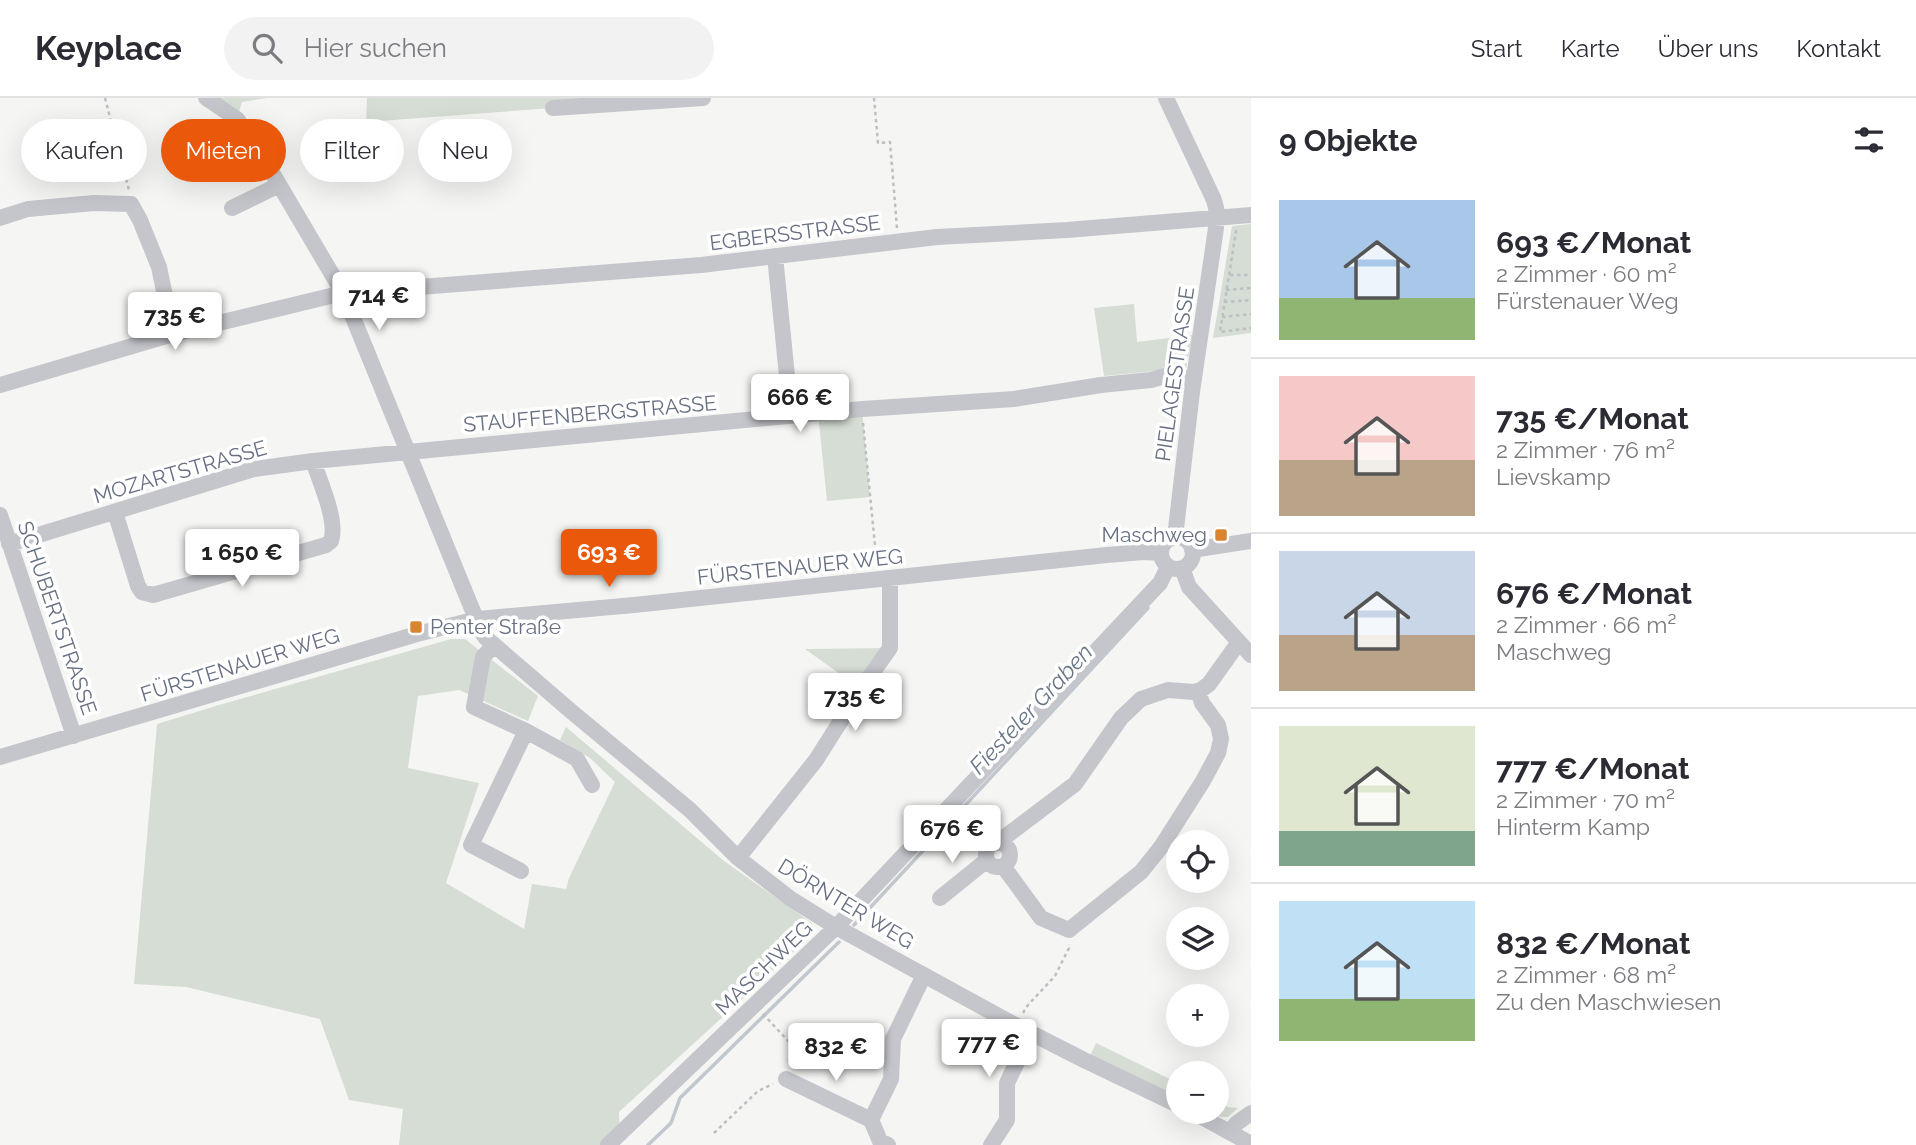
<!DOCTYPE html>
<html lang="de">
<head>
<meta charset="utf-8">
<style>
  :root { --surface:#fff; --page:#f2f2f3; --text:#2b2b33; --muted:#7c7c81; --line:#e1e1e2; --accent:#ea580c }
  body { margin:0; font-family:Raleway,sans-serif; background:var(--page); color:var(--text); height:100vh; display:flex; flex-direction:column; font-size:26px; white-space:nowrap }
  * { box-sizing:border-box; margin:0 }
  p { font-size:23px; color:var(--muted) }
  .icon { flex:none; width:38px; height:38px; fill:none; stroke:currentColor; stroke-width:2; stroke-linecap:round; stroke-linejoin:round }
  .map { position:relative; flex:1; overflow:hidden }
  .sheet { display:flex; flex-direction:column; background:var(--surface); width:665px }
  .sheet>* { flex:none }
  .top-card { position:absolute; left:21px; top:21px; width:665px; height:63px; display:flex; gap:14px }
  .controls { position:absolute; left:1166px; top:732px; display:grid; gap:14px }
  .controls a { display:grid; place-items:center; width:63px; height:63px; border-radius:50%; background:var(--surface); box-shadow:0 7px 28px #0002; font-size:35px }
  .price { position:absolute; translate:-50% -60px; padding:0 16px; border-radius:7px; background:#fff; color:#222; font-size:23px; line-height:46px; filter:drop-shadow(0 2px 4px #0008) }
  .price::after { content:''; position:absolute; left:50%; top:42px; width:21px; height:16px; margin-left:-10px; background:inherit; clip-path:polygon(0 0,100% 0,50% 100%) }
  .price.selected { background:var(--accent); color:#fff }
  ul { padding:0; list-style:none }
  li { display:flex; align-items:center; gap:21px; height:175px; padding:0 28px }
  li+li { border-top:2px solid var(--line) }
  li span { display:grid; place-items:center; flex:none; width:196px; height:140px; border-radius:0px; color:#555 }
  li>.icon { margin-inline-start:auto }
  span .icon { width:84px; height:84px; fill:#fffc; stroke-width:1 }
  li b { font-size:30px }
  h2 { display:flex; justify-content:space-between; align-items:center; height:84px; padding:0 28px; font-size:30px }
  .chip { padding:0 24px; border-radius:32px; background:var(--surface); box-shadow:0 7px 28px #0002; font-size:24px; line-height:63px }
  .chip.selected { background:var(--accent); color:#fff }
  header { display:flex; align-items:center; gap:42px; box-sizing:border-box; height:98px; padding:0 35px; background:var(--surface); border-bottom:2px solid var(--line) }
  header strong { font-size:33px }
  nav { display:flex; gap:38px; margin-inline-start:auto; font-size:24px }
  .search { width:490px; height:63px; background:var(--page); display:flex; align-items:center; gap:18px; box-sizing:border-box; padding:0 24px; border-radius:38px; color:var(--muted); font-size:26px }
  main { display:flex; flex:1; min-height:0 }
  .map>svg:first-child { display:block }
  .green { fill:#d5ddd4 }
  .lines { fill:none; stroke-linecap:round; stroke-linejoin:round }
  .stream { stroke:#c2c7ce; stroke-width:3.5 }
  .path { stroke:#bebfc2; stroke-width:2.5; stroke-dasharray:3.5 3.5; stroke-linecap:butt }
  .minor { stroke:#c5c6cb; stroke-width:16 }
  .poi-dot { fill:#d98430; stroke:#fff; stroke-width:2.5 }
  .labels { text-anchor:middle; stroke-width:7; stroke-linejoin:round; paint-order:stroke }
  .street-label { font-size:21px; fill:#676f82; stroke:#fff }
  .poi-label { font-size:21px; fill:#676f82; stroke:#fff; text-anchor:end }
  .water-label { font-size:23px; font-style:italic; fill:#687585; stroke:#fff }
</style>
</head>
<body>
<header>
<strong>Keyplace</strong>
<div class="search"><svg class="icon" aria-label="search" viewBox="0 0 24 24"><circle cx="10" cy="10" r="6"/><path d="M15 15l6 6"/></svg>Hier suchen</div>
<nav><a>Start</a><a>Karte</a><a>Über uns</a><a>Kontakt</a></nav>
</header>
<main>
<div class="map">
<svg width="1251" height="1047" viewBox="0 0 1251 1047">
  <rect width="100%" height="100%" fill="#f5f6f3"/>
  <path class="green" d="M206,0H267L242,4L237,21Z
    M367,0H628L553,10L366,24Z
    M1251,126V235L1213,240L1232,128Z
    M1134,206L1137,244L1193,237L1186,270L1104,278L1094,210Z
    M862,311L870,399L827,403L818,315Z
    M451,541H465L538,598L528,623L459,592L418,598L408,670L479,685L446,785L524,831L532,786L566,791L569,780L615,684L590,660L560,642L566,629L724,763L812,825L813,836L619,1014L620,1047H399L403,1011L349,1002L320,921L186,889L134,886L157,626L219,607Z
    M890,550L861,591L805,551Z
    M1096,945L1178,985V999L1090,958Z
    M1216,1004L1228,1009L1238,1010L1228,1019H1220L1208,1013H1216Z"/>
  <g class="lines">
    <path class="stream" d="M854,827L1148,510
      M648,1047L671,1025L680,1000L839,844"/>
    <path class="path" d="M105,0L129,92
      M874,0L878,45L890,44L897,130
      M1237,133H1236L1220,234L1251,230
      M1230,177H1251
      M1226,192L1251,190
      M1224,204L1251,202
      M1222,219L1251,216
      M863,325L877,468
      M953,725L976,752
      M1023,915L1028,907L1055,878L1069,850V846
      M763,916L792,947L788,967
      M714,1035L758,993L773,986"/>
    <path class="minor" d="M206,0L237,21L267,66L343,195L481,533L486,540L572,614L690,712L738,760L791,801L836,829L1017,928L1084,962L1178,1007
      M1166,0L1214,102L1217,114L1216,130L1192,294L1175,439
      M553,10L703,0
      M232,110L279,87
      M0,120L28,111L94,105L131,106L140,122L159,169L173,236
      M775,158L791,318
      M0,287L173,236L343,195L701,167L937,139L1067,132L1251,117
      M115,414L138,488L142,494L153,497L326,447L331,443C338,423 320,384 313,363
      M0,417L74,638
      M1161 455a16 16 0 1 1 32 0a16 16 0 1 1-32 0Z
      M9,446L254,371L313,363L862,311L1014,301L1101,287L1151,282L1165,278H1173L1194,281
      M1192,452L1251,443
      M1182,470L1189,489L1251,557
      M494,547L483,559L474,609L526,633L471,747L521,773
      M526,633L577,661L592,687
      M0,659L417,536L477,521L634,507L1107,457L1144,454L1161,455
      M986 757a12 12 0 1 1 24 0a12 12 0 1 1-24 0Z
      M997,745L1075,686L1121,620L1141,601L1168,592L1194,594L1201,592L1209,586L1239,544
      M738,760L816,662L861,591L890,550V481
      M1003,768L1041,820L1069,832L1141,774L1161,749L1203,683L1218,655L1221,641L1218,627L1202,605L1198,593
      M940,800L987,762
      M786,981L871,1022
      M1191,1013L1251,1046
      M871,1022L891,981L893,941L924,877
      M871,1022L880,1043L888,1047
      M1230,1033L1237,1025L1251,1015
      M608,1047L836,829L1160,485L1168,469
      M991,1047L1007,1022V985L1031,935"/>
  </g>
  <g class="poi-dot">
    <rect x="1214" y="430" width="14" height="14" rx="3.5"/>
    <rect x="409" y="522" width="14" height="14" rx="3.5"/>
  </g>
  <g class="labels">
    <g class="street-label">
      <text transform="translate(795 135) rotate(-7)" y="7">EGBERSSTRASSE</text>
      <text transform="translate(1175 276) rotate(-82)" y="7">PIELAGESTRASSE</text>
      <text transform="translate(590 316) rotate(-5)" y="7">STAUFFENBERGSTRASSE</text>
      <text transform="translate(180 374) rotate(-16)" y="7">MOZARTSTRASSE</text>
      <text transform="translate(800 469) rotate(-6)" y="7">FÜRSTENAUER WEG</text>
      <text transform="translate(57 520) rotate(71)" y="7">SCHUBERTSTRASSE</text>
      <text transform="translate(240 567) rotate(-17)" y="7">FÜRSTENAUER WEG</text>
      <text transform="translate(846 806) rotate(31)" y="7">DÖRNTER WEG</text>
      <text transform="translate(764 870) rotate(-44)" y="7">MASCHWEG</text>
    </g>
    <g class="poi-label">
      <text x="1207" y="444">Maschweg</text>
      <text x="430" y="536" text-anchor="start">Penter Straße</text>
    </g>
    <g class="water-label">
      <text transform="translate(1031 611) rotate(-47)" y="8">Fiesteler Graben</text>
    </g>
  </g>
</svg>
<div class="controls">
<a><svg class="icon" aria-label="locate" viewBox="0 0 24 24"><circle cx="12" cy="12" r="6"/><path d="M12 2v4M12 18v4M2 12h4M18 12h4"/></svg></a>
<a><svg class="icon" aria-label="layers" viewBox="0 0 24 24"><path d="M12 4l9 5-9 5-9-5zM3 14l9 5 9-5"/></svg></a>
<a>+</a>
<a>−</a>
</div>
<b class="price" style="left:379px;top:234px">714 €</b>
<b class="price" style="left:175px;top:254px">735 €</b>
<b class="price" style="left:800px;top:336px">666 €</b>
<b class="price" style="left:242px;top:491px">1 650 €</b>
<b class="price selected" style="left:609px;top:491px">693 €</b>
<b class="price" style="left:855px;top:635px">735 €</b>
<b class="price" style="left:952px;top:767px">676 €</b>
<b class="price" style="left:989px;top:981px">777 €</b>
<b class="price" style="left:836px;top:985px">832 €</b>
<div class="top-card">
<a class="chip">Kaufen</a>
<a class="chip selected">Mieten</a>
<a class="chip">Filter</a>
<a class="chip">Neu</a>
</div>
</div>
<section class="sheet">
<h2>9 Objekte<svg class="icon" aria-label="filters" viewBox="0 0 24 24"><path d="M4 7h16M4 17h16"/><circle cx="9" cy="7" r="2"/><circle cx="15" cy="17" r="2"/></svg></h2>
<ul>
<li><span style="background:linear-gradient(#a9c7e8 70%,#8fb573 0)"><svg class="icon" aria-label="home" viewBox="0 0 24 24"><path d="M3 11l9-7 9 7M6 9v11h12V9"/></svg></span><div><b>693 €/Monat</b><p>2 Zimmer · 60 m²</p><p>Fürstenauer Weg</p></div></li>
<li><span style="background:linear-gradient(#f6c9c9 60%,#b9a48a 0)"><svg class="icon" aria-label="home" viewBox="0 0 24 24"><path d="M3 11l9-7 9 7M6 9v11h12V9"/></svg></span><div><b>735 €/Monat</b><p>2 Zimmer · 76 m²</p><p>Lievskamp</p></div></li>
<li><span style="background:linear-gradient(#c9d6e8 60%,#b9a48a 0)"><svg class="icon" aria-label="home" viewBox="0 0 24 24"><path d="M3 11l9-7 9 7M6 9v11h12V9"/></svg></span><div><b>676 €/Monat</b><p>2 Zimmer · 66 m²</p><p>Maschweg</p></div></li>
<li><span style="background:linear-gradient(#dfe7d0 75%,#7fa58c 0)"><svg class="icon" aria-label="home" viewBox="0 0 24 24"><path d="M3 11l9-7 9 7M6 9v11h12V9"/></svg></span><div><b>777 €/Monat</b><p>2 Zimmer · 70 m²</p><p>Hinterm Kamp</p></div></li>
<li><span style="background:linear-gradient(#bfe0f5 70%,#8fb573 0)"><svg class="icon" aria-label="home" viewBox="0 0 24 24"><path d="M3 11l9-7 9 7M6 9v11h12V9"/></svg></span><div><b>832 €/Monat</b><p>2 Zimmer · 68 m²</p><p>Zu den Maschwiesen</p></div></li>
</ul>
</section>
</main>
</body>
</html>
